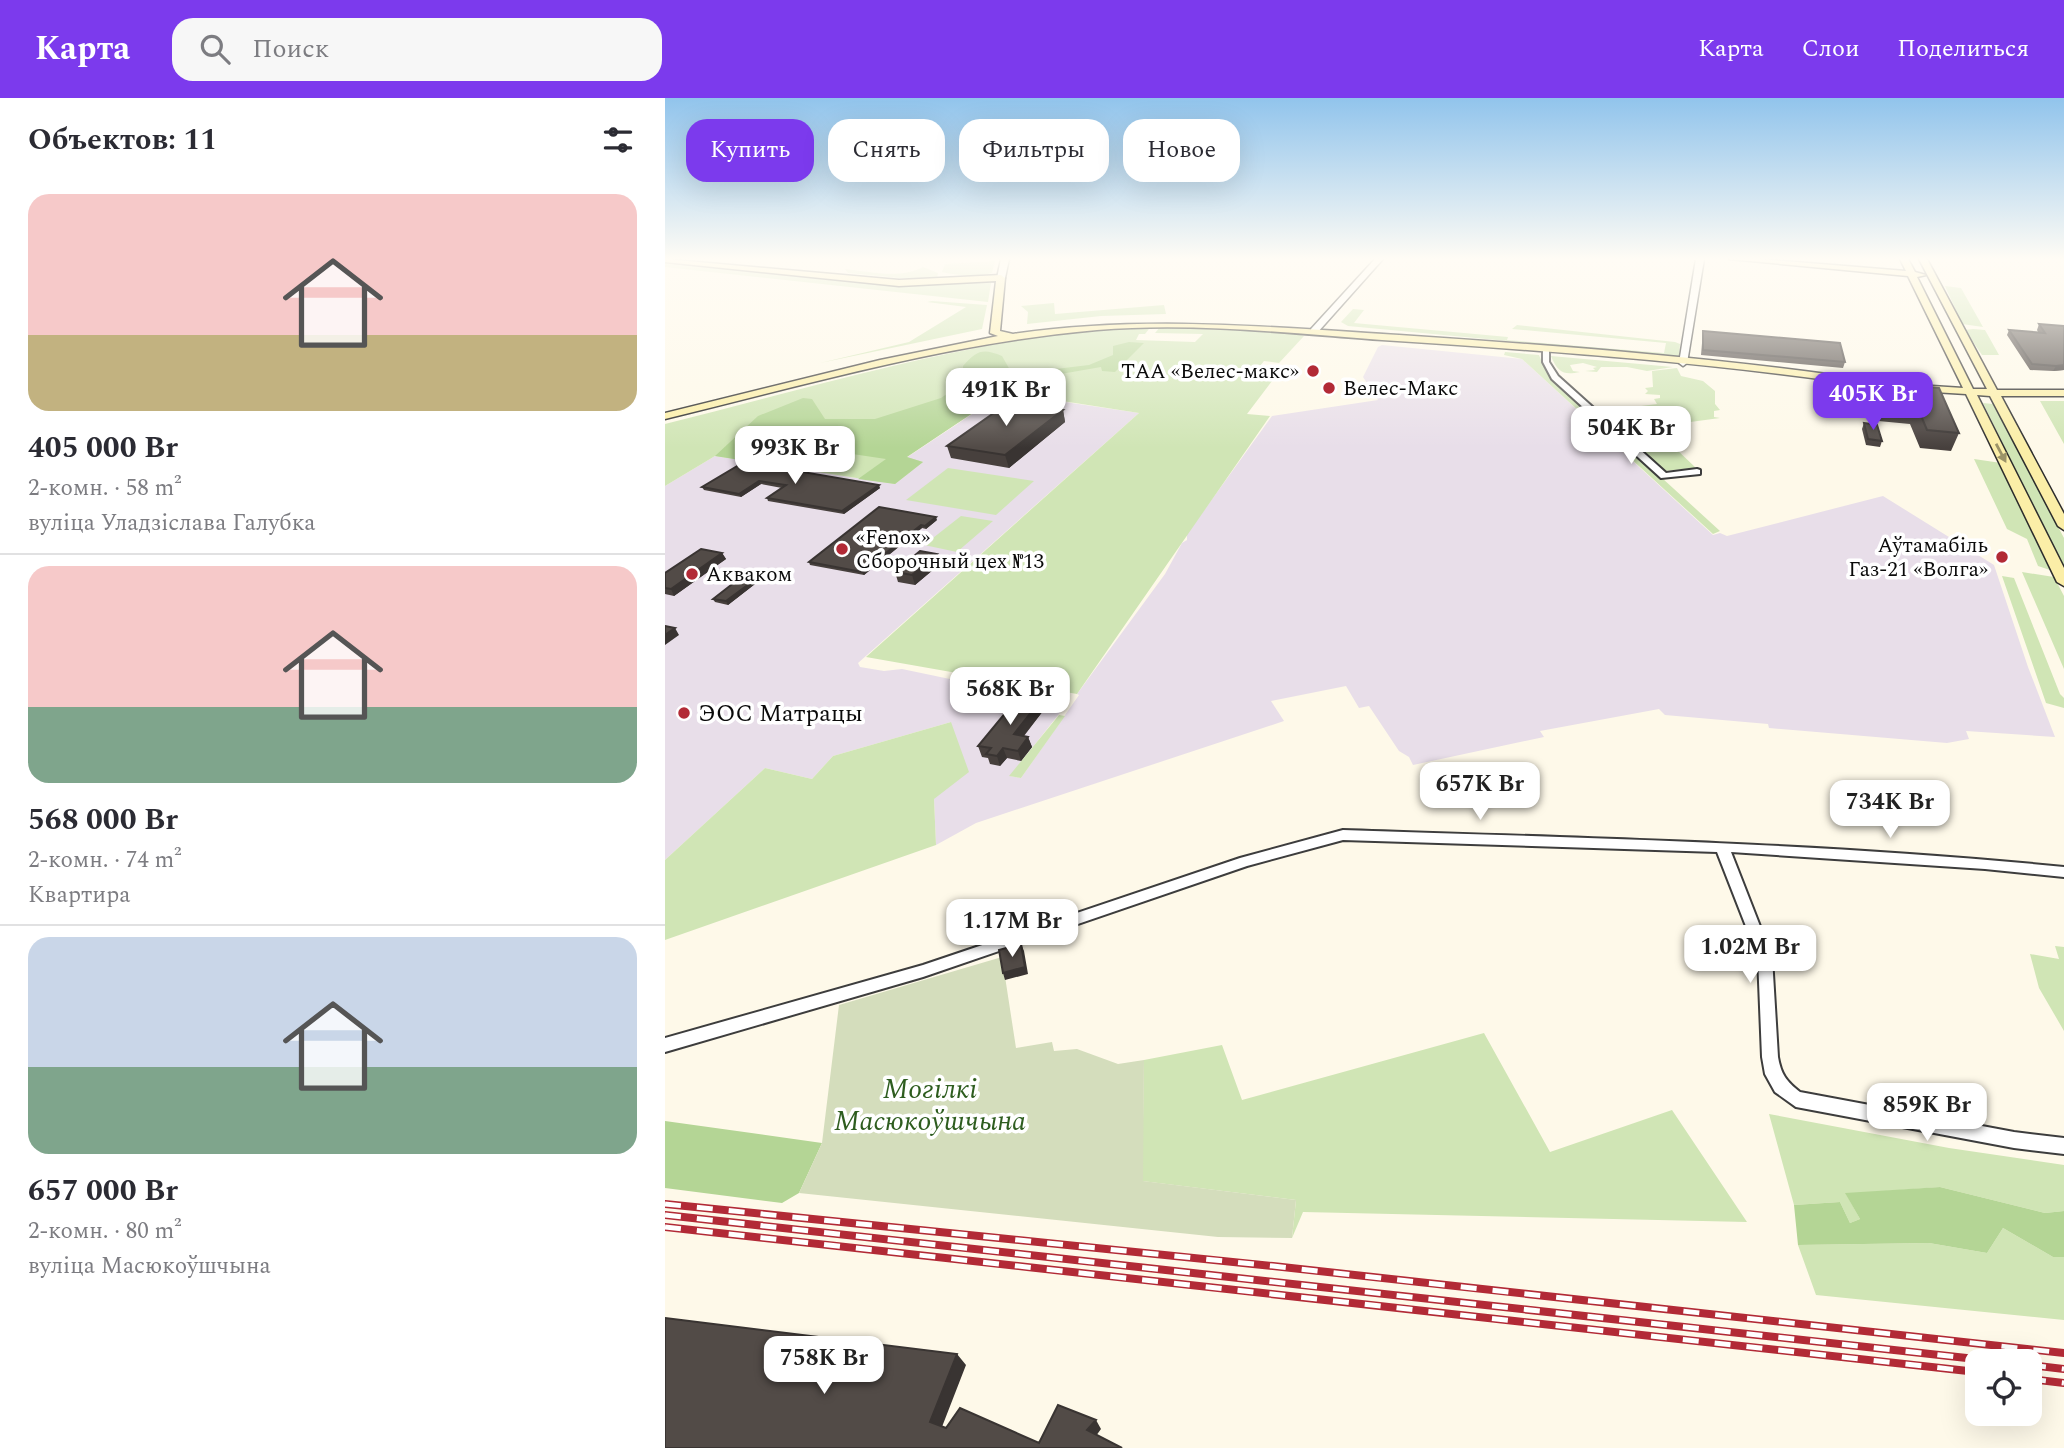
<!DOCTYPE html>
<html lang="ru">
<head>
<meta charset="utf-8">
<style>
  :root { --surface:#fff; --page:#f7f7f7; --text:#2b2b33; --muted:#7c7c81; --line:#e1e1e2; --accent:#7c3aed }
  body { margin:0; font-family:Spectral,serif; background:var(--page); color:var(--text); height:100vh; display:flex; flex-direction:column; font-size:26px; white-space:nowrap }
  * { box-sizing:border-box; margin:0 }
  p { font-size:23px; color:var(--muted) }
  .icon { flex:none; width:38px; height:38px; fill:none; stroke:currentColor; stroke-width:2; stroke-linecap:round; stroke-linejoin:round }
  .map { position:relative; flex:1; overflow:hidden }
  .panel { display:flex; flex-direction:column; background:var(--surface); width:665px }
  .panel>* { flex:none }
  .guide { position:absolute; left:21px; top:21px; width:665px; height:63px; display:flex; gap:14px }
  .buttons { position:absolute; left:1300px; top:1251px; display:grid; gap:14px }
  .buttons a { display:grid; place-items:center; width:77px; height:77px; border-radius:14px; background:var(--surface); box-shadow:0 7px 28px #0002; font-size:35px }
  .price { position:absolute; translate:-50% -60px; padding:0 16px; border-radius:14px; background:#fff; color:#222; font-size:23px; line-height:46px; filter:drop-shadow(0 2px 4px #0008) }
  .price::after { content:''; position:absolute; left:50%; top:42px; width:21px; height:16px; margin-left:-10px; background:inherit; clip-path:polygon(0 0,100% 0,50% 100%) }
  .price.active { background:var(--accent); color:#fff }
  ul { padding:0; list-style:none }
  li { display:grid; align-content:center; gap:14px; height:371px; padding:0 28px }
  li+li { border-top:2px solid var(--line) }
  li span { display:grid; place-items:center; height:217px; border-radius:21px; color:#555 }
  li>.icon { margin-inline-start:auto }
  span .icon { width:126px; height:126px; fill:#fffc; stroke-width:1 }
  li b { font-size:30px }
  h2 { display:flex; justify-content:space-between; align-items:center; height:84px; padding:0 28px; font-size:30px }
  .chip { padding:0 24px; border-radius:21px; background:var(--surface); box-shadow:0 7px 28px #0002; font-size:24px; line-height:63px }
  .chip.active { background:var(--accent); color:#fff }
  header { display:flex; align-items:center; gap:42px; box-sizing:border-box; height:98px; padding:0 35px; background:var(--accent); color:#fff }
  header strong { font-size:33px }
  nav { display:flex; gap:38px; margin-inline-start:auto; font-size:24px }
  .search { width:490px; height:63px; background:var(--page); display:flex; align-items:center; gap:18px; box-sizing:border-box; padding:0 24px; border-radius:21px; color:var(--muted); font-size:26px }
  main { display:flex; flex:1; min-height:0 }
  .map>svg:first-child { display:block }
  .industrial { fill:#e8dee9 }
  .green { fill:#d0e5b5 }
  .forest { fill:#b4d595 }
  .cemetery { fill:#d4ddbc }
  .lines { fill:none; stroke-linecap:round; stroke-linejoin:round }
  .minor-casing { stroke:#3d3d3d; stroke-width:4 }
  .tertiary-casing { stroke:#3d3d3d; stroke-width:3 }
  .secondary-casing { stroke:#2c2c2c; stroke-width:3 }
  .minor { fill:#fff; fill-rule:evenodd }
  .tertiary { fill:#fff; fill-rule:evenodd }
  .secondary { fill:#fbeea7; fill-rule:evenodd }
  .rail-casing { stroke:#b22a36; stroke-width:8 }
  .rail { stroke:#fff; stroke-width:5; stroke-dasharray:16; stroke-linecap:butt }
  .wall { fill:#47403d }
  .shaded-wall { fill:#393432 }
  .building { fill:#524b47; stroke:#393432; stroke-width:2 }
  .oneway { fill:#9b9368 }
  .poi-dot { fill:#b22a36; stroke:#fff; stroke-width:2.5 }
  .labels { text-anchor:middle; stroke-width:7; stroke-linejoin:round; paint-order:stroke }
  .far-poi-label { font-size:21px; fill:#0a0a0a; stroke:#fff; text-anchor:start }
  .poi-label { font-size:24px; fill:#0a0a0a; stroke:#fff; text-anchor:start }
  .near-park-label { font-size:28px; font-style:italic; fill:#2e5d1f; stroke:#fff }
</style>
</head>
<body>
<header>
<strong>Карта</strong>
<div class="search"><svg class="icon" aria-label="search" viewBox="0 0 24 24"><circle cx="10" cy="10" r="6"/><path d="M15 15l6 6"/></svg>Поиск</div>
<nav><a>Карта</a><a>Слои</a><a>Поделиться</a></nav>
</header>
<main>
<section class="panel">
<h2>Объектов: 11<svg class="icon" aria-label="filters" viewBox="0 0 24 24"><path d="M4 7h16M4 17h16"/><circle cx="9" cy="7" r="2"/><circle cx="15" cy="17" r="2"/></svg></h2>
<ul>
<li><span style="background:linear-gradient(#f6c9c9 65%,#c2b280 0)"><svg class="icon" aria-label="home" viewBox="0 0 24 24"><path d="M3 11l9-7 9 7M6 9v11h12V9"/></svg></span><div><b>405 000 Br</b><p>2-комн. · 58 m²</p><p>вуліца Уладзіслава Галубка</p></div></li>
<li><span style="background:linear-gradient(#f6c9c9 65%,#7fa58c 0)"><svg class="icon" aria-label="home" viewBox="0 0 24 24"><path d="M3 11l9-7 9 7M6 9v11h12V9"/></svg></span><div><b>568 000 Br</b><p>2-комн. · 74 m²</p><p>Квартира</p></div></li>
<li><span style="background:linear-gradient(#c9d6e8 60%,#7fa58c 0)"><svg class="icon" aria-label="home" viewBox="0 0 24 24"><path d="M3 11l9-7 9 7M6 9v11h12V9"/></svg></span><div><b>657 000 Br</b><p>2-комн. · 80 m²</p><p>вуліца Масюкоўшчына</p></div></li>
</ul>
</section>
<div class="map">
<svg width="1399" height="1350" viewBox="0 0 1399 1350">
  <rect width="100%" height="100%" fill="#fef9e9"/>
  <path class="industrial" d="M717,247L857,261L1048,437L1055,435L1062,438L1218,398L1329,467L1363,569L1390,639L1301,633L1304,641L1282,645L1104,630L1103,626L1000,617L994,611L875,633L879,639L748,667L744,659L734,653L704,608L694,610L681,588L606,603L619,623L311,725L271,747L269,701L286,624L168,658L147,681L100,670L0,762V388L50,358L230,386L257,364L241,360L339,295L474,315L193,565L195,569L219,573L237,571L304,585L303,588L401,607L345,678L356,680L414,597L412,596L500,476L517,445L522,442V436L607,318L713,302L698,279L713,249Z"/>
  <path class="green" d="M0,163L215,186L326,185L323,204L0,169Z
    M330,163L327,175C311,179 294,178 277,174L280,166Z
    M258,169L273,175L272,180H234L183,175L180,171C207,174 235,181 258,169Z
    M1280,188L1296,190L1318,229L1297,226Z
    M267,203L322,207L317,231L155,265L244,244L301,209L262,204Z
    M389,205L390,216L499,207L501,216L436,218L362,226L363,214L356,208Z
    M688,211L699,212L689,225L843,239L842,242L999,255L1001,245L847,231L852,227L1010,244L1015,246L1014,259L683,228L676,224Z
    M481,229L484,231L480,236H474L471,242L530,244L538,236L490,235L495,229L562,230L642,237H635L639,238L614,265L599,263L588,277L602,278L607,283L582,316L605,318L412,596L201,559L474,315L339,294L241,359L258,364L230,386L50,358L0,388V326C158,287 321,235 481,229Z
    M1308,231L1320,232L1334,257H1317L1300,232Z
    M840,254L874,257L881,274L1055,433L1048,436L857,261L839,257Z
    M886,258L1008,269L982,273L962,269H936L932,274L920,273L930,272L928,270L932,269L918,265L905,267L908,273L915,274C900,277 893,276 886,258Z
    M1012,270L1016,278L1038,283L1050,293V306L1055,312L1049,313V319L1055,320L988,329L1031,370L998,373L931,312C937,308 959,309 967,315L981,313L976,308L992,306L989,301L995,300V297L980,296L983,293L980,290L988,289L987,273Z
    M1375,303H1399V346Z
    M1318,305L1328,306L1399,440V470Z
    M1309,361L1336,365L1387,470L1385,472L1373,468L1362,441L1342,431Z
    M283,370L369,383L331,417L241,402Z
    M296,418L328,423L292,454L259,447Z
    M1357,474L1389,479L1399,498V571Z
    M1337,478L1349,480L1395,596L1399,600V610L1381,605Z
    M394,617L400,618L356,680L344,678Z
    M286,624L304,674L269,701L271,747L0,842V762L100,670L147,681L168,658Z
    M1390,848L1399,849V933L1374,890L1365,856L1394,861Z
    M819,935L885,1054L1007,1012L1082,1124L638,1114L627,1140L631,1102L477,1083L479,962L557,947L577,1002Z
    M1104,1016L1284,1050L1399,1067V1113L1380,1115L1275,1089L1181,1096L1195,1121L1185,1125L1175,1104L1129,1107Z
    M1338,1130L1388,1159H1399V1222L1151,1197L1133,1147L1264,1145L1322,1155Z"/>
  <path class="forest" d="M464,244L479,245L450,274L437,273L436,269L367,281L365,287L369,294L362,298L339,294L242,359L258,364L230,386L193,381L221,361L174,354L145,373L50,358L93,318L138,300L147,301L160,321H210L276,300L299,284L298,268C312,252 318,250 337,258L345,272L357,275L424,267L448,257V248Z
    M0,1023L157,1045L134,1095L117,1105L0,1090Z
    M1275,1089L1380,1115L1399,1113V1159H1388L1338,1130L1322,1155L1264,1145L1133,1147L1129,1107L1175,1104L1185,1125L1195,1121L1180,1095Z"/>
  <path class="cemetery" d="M337,859L351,950L387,944L389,953L412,951L453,966L479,962L478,1083L631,1102L627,1140L553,1139L134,1095L157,1045L174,907Z"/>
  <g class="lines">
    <defs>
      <path id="minor" d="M881,250L884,252V264L893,278L1001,375L1032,371L1035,372V376L996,380L887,281L878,264V252Z
        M678,732C919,740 1159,745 1399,769V779L1320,771L1066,754L1107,859L1113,959C1116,976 1121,983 1135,994L1349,1034L1399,1040V1056L1349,1050L1131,1009L1110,994L1100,976L1097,959L1093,859L1052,754L678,742L582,768L258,879L0,954V940L258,867L575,760Z"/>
      <path id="tertiary" d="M336,161H344L340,180L336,182L332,180Z
        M710,161H718L652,235H646V231Z
        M1031,161H1039L1022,265L1018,268L1014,265Z"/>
      <path id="secondary" d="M0,161L234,182L336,177L340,180L335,233L348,236C478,217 605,229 734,237C897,248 1062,260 1224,285L1229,288L1224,291C1057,265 886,253 717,242C622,235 526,224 432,232C284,245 143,286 0,321V315L215,262L333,238L325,235L331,183L234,188L0,164Z
        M1064,161H1093L1241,173L1235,161H1243L1250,174L1261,177L1252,179L1308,291H1322L1254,161H1262L1332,292H1399V298H1336L1399,416V432L1393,428L1325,298L1312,297L1399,470V488L1392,484L1301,296L1252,293L1247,290L1252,287L1298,290L1243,178Z"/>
    </defs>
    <use href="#minor" class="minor-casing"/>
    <use href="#tertiary" class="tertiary-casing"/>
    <use href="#secondary" class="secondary-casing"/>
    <use href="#minor" class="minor"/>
    <use href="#tertiary" class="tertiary"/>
    <use href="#secondary" class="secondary"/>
    <defs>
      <path id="rail" d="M0,1106L608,1168L1399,1255
        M0,1117L1338,1264
        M0,1129L1312,1274
        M1365,1267L1399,1271
        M1365,1281L1399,1285"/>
    </defs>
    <use href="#rail" class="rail-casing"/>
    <use href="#rail" class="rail"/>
  </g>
  <path class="wall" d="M1374,226L1399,228V272L1388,273L1365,272L1342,237L1344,232L1373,234L1372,232Z
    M1038,233L1180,264L1178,270L1036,257Z
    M1203,283L1274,290L1294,335L1286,353L1255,350L1245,326L1203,322L1197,300Z
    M379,310L398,312L400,324L344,370L286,360L282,348Z
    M1199,325L1217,343L1215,349L1201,347L1197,331Z
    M79,364L215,390L179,416L103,403L102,400L117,390L96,386L76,399L39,392L37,389Z
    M272,422L261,431L257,430L199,477L145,467L144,464Z
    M57,455L61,461L9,498L0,496V475Z
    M272,456L275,466L250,487L233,484L230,474Z
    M90,486L63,507L50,504L48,501Z
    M370,599L378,613L359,638L363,639L367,649L356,663L342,660L335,668L325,666L323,660L317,659L313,648Z"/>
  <path class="shaded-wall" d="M1399,267V272L1388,273L1391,268Z
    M398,312L400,324L344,370L340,357Z
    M94,383L96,386L76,399L74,396Z
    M214,387L215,390L179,416L177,413Z
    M271,419L272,422L261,431L260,428Z
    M256,427L257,430L199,477L197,474Z
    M57,455L61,461L9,498L6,491Z
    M272,456L275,466L250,487L247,477Z
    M88,483L90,486L63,507L61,503Z
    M10,530L14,537L0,547V537Z
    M370,599L372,606L375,603L378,613L352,646L349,636Z
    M363,639L367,649L356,663L353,653Z
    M338,650L342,660L335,668L332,658Z
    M356,846L359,853L363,876L340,882L338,875Z
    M292,1256L301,1267L275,1334L265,1324Z
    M431,1322L436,1331L428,1342L422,1332Z"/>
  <path class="building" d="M1374,226L1399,228V267L1391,268L1367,266L1344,232L1380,235Z
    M1038,233L1175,245L1180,264L1038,252Z
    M1203,283L1274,290L1294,335L1262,332L1252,308L1209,304Z
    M363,302L378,304L372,309L398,312L340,357L282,348L343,305L357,307Z
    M1199,325L1212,327L1217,343L1203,341Z
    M79,364L214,387L177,413L102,400L121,387L94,383L74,396L37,389Z
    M214,409L271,419L260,428L256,427L197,474L144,464Z
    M36,451L57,455L6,491L0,490V475Z
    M255,453L272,456L247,477L230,474Z
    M75,480L88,483L61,503L48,501Z
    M0,528L10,530L0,537Z
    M356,596L370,599L368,602L375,603L349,636L363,639L353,653L338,650L332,658L321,656L326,650L313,648Z
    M356,846L360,869L338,875L334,852Z
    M0,1220L292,1256L265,1324L281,1330L295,1310L374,1345L393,1307L431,1322L422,1332L457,1350H0Z"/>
  <defs><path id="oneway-solid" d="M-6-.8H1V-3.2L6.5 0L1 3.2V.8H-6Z" transform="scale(1.75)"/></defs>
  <use class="oneway" href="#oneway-solid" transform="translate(1336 355) rotate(62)"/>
  <linearGradient id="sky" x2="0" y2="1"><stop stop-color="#91c4ec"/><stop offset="0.46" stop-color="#fffcf5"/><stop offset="1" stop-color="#fffcf5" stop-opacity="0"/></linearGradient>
  <rect width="1399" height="350" fill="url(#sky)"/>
  <g class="poi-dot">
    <circle cx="648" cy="273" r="7"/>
    <circle cx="664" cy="290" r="7"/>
    <circle cx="177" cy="451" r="7"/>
    <circle cx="1337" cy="459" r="7"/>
    <circle cx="27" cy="476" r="7"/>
    <circle cx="19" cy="615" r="7"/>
  </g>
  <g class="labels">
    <g class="far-poi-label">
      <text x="634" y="280" text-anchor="end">ТАА «Велес-макс»</text>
      <text x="678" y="297">Велес-Макс</text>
      <text x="191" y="446">«Fenox»<tspan x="191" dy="24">Сборочный цех №13</tspan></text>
      <text x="1323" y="454" text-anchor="end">Аўтамабіль<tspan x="1323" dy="24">Газ-21 «Волга»</tspan></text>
      <text x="41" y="483">Акваком</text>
    </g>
    <g class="poi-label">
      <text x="33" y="623">ЭОС Матрацы</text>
    </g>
    <g class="near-park-label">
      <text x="265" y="1000">Могілкі<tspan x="265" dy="32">Масюкоўшчына</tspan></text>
    </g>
  </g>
</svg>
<div class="buttons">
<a><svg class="icon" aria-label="locate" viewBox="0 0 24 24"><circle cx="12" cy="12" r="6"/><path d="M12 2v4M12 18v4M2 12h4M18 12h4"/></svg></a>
</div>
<b class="price" style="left:341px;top:330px">491K Br</b>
<b class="price active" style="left:1208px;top:334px">405K Br</b>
<b class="price" style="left:966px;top:368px">504K Br</b>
<b class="price" style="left:130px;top:388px">993K Br</b>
<b class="price" style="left:345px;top:629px">568K Br</b>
<b class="price" style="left:815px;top:724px">657K Br</b>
<b class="price" style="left:1225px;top:742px">734K Br</b>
<b class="price" style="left:347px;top:861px">1.17M Br</b>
<b class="price" style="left:1085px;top:887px">1.02M Br</b>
<b class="price" style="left:1262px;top:1045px">859K Br</b>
<b class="price" style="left:159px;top:1298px">758K Br</b>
<div class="guide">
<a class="chip active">Купить</a>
<a class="chip">Снять</a>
<a class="chip">Фильтры</a>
<a class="chip">Новое</a>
</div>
</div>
</main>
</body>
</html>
